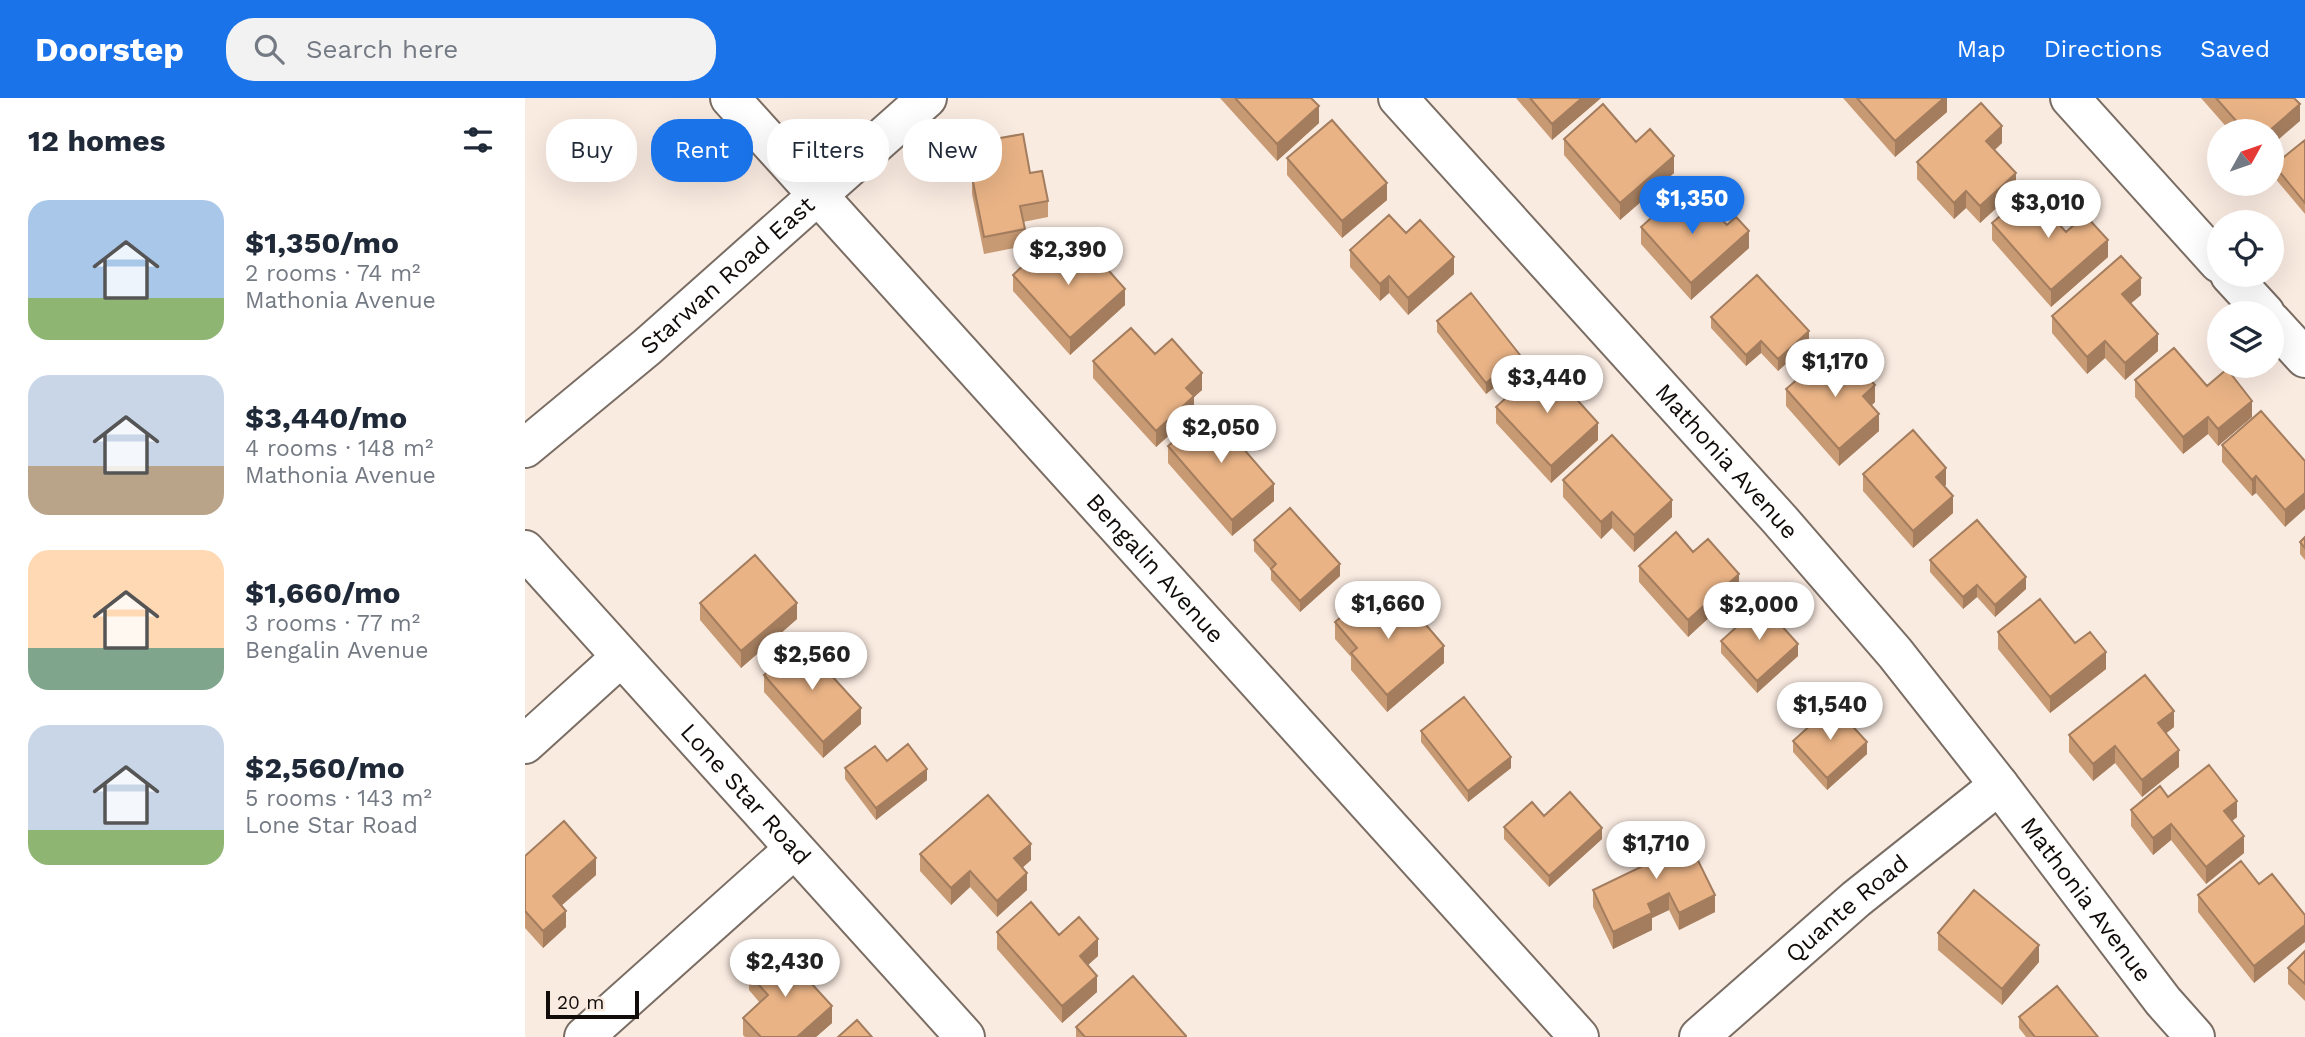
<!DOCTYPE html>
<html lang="en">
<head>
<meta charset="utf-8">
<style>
  :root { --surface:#fff; --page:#f2f2f3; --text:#1f2937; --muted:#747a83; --accent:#1a73e8 }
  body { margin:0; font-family:"Work Sans",sans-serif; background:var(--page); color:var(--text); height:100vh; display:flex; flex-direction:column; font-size:26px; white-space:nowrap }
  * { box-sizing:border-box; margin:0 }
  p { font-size:23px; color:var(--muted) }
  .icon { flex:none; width:38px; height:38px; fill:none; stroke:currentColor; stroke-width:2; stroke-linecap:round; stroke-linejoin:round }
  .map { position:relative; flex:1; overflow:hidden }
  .drawer { display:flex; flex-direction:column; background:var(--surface); width:525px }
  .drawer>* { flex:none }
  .top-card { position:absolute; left:21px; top:21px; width:665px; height:63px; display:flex; gap:14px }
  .needle { width:46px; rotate:50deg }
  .fabs { position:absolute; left:1682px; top:21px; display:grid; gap:14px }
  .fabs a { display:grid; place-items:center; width:77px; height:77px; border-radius:50%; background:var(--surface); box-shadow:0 7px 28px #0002; font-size:35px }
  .scale { position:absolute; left:21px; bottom:18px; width:93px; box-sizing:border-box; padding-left:7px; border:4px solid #110c09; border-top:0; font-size:19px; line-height:24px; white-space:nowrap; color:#110c09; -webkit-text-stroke:5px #faebe1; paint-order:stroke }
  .price { position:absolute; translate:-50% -60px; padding:0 16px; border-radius:24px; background:#fff; color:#222; font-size:23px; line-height:46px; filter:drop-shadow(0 2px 4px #0008) }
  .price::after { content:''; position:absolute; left:50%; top:42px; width:21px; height:16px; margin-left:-10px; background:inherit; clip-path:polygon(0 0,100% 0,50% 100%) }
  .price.selected { background:var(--accent); color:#fff }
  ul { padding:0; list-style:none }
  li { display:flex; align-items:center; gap:21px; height:175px; padding:0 28px }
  li span { display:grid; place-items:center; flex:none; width:196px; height:140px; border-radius:21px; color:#555 }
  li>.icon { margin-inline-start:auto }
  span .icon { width:84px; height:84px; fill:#fffc; stroke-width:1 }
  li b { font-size:30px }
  h2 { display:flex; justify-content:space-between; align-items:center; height:84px; padding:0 28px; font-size:30px }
  .pill { padding:0 24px; border-radius:28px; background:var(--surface); box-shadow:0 7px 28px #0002; font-size:24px; line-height:63px }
  .pill.selected { background:var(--accent); color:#fff }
  header { display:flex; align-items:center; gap:42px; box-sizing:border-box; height:98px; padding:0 35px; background:var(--accent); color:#fff }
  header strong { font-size:33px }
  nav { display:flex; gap:38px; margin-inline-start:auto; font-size:24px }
  .search { width:490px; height:63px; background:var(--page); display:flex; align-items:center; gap:18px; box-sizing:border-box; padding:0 24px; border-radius:28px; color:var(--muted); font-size:26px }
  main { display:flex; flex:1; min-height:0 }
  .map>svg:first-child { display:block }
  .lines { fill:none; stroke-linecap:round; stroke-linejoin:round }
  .minor-casing { stroke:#7a6d64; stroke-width:42 }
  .minor { stroke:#fff; stroke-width:38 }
  .wall { fill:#c89a73 }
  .shaded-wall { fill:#a37d5e }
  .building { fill:#e9b386; stroke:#a37d5e; stroke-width:2 }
  .labels { text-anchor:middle; stroke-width:5; stroke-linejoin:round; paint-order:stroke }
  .street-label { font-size:24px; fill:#110c09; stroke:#faebe1 }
</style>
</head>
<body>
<header>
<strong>Doorstep</strong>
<div class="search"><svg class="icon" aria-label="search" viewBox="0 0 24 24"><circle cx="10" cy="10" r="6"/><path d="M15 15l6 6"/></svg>Search here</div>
<nav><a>Map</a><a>Directions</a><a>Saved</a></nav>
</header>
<main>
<section class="drawer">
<h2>12 homes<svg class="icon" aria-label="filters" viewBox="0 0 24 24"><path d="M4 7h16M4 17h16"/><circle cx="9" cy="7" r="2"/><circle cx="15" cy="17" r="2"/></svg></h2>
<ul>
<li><span style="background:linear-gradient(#a9c7e8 70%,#8fb573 0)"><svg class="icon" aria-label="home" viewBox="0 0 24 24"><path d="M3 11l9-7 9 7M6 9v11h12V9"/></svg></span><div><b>$1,350/mo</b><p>2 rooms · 74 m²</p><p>Mathonia Avenue</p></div></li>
<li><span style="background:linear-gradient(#c9d6e8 65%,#b9a48a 0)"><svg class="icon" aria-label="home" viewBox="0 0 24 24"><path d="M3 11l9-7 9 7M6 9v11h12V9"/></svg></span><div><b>$3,440/mo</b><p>4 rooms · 148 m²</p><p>Mathonia Avenue</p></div></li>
<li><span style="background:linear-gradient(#ffd9b3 70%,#7fa58c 0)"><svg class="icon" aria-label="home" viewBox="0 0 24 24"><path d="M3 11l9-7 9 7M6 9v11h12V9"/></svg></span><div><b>$1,660/mo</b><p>3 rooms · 77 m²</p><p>Bengalin Avenue</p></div></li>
<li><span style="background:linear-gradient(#c9d6e8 75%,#8fb573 0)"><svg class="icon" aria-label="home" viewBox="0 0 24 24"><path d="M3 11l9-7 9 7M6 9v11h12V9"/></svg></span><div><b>$2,560/mo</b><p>5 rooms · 143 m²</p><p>Lone Star Road</p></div></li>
</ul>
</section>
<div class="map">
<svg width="1780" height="939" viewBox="0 0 1780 939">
  <rect width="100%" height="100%" fill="#faebe1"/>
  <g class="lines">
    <defs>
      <g id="minor">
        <path id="s1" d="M205,0L1054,939"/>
        <path id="s2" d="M873,0L1255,422L1370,555L1474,687L1638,903L1670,939"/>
        <path d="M1545,0L1694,165"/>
        <path d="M1705,177L1740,215"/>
        <path d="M1746,223L1780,260"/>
        <path id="s3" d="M0,350L122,249L402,0"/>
        <path id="s4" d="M0,452L440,939"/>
        <path d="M0,646L96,559"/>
        <path d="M59,939L269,751"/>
        <path id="s5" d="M1174,939L1331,801L1474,687"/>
      </g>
    </defs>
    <use href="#minor" class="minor-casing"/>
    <use href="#minor" class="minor"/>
  </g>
  <path class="wall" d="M695,0H786L794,25L752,63Z
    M991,0H1076L1027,42Z
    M1318,0H1422V14L1370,59Z
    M1676,0H1769L1775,23L1746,33H1705Z
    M1039,41L1111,44L1149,75L1095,122L1039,57Z
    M1780,42V116L1749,79V67Z
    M452,44L505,75L523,103V119L498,124L500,131V148L459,156L447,96V79L455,77L452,61Z
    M1477,45L1470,52L1491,92L1455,125L1441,110L1429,121L1392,81V64Z
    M762,60L862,102L817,140L762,77Z
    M1178,120L1224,150L1166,202L1116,146V129Z
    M1467,125L1583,159L1526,209L1467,142Z
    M881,135L929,176L883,217L864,195L855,203L825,169V152Z
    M554,170L600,207L545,257L488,193V177Z
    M1616,197L1606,205L1633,253L1600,282L1580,260L1562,276L1527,235V218Z
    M1186,219L1284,245L1253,273L1236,255L1221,268L1186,230Z
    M912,223L995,269L961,296L912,234Z
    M630,256L677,292L669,299V315L631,349L568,280V263Z
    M1316,274L1350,304L1346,308L1354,333L1314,368L1261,308V291Z
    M1610,282L1682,288L1727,319L1693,348L1683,336L1658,356L1610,299Z
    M971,309L1073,342L1026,385L971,325Z
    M1697,347L1780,363L1760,429L1731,395L1727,398L1697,364Z
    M643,348L749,403L707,438L643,365Z
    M1338,376L1421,387L1419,388L1428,415L1388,450L1338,393Z
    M1038,382L1147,419L1109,454L1087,430L1076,441L1038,399Z
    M729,442L815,478L775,514L746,482V472L729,453Z
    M1775,444L1780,450V462L1775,456Z
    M1168,454L1214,492L1163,539L1114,484V468Z
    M1405,462L1501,491L1470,519L1452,499L1438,511L1405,474Z
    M175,505L272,521L216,570L175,522Z
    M810,524L919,565L862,614L826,572V559L810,541Z
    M1473,534L1550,545L1581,571L1525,615L1473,551Z
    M1196,543L1273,558L1232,595L1196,555Z
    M239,577L336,626L298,660L239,594Z
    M1649,629L1641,635L1654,669L1617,699L1590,665L1568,683L1544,654V637Z
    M896,633L986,670L943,704L896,644Z
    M1268,643L1342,656L1302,692L1268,654Z
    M362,663L402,682L351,722L320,681V670Z
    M1643,699L1712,719L1707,723L1719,755L1681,786L1646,742L1628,757L1606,728V712Z
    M1019,718L1077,741L1024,789L979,741V729Z
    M1112,750L1190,814L1154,832L1144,812L1127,820V832L1088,851L1068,809V792L1113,770L1112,767Z
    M395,756L506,762L497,770L502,792L472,819L445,789L426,807L395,773Z
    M0,758L71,777L36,808L41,829L18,850L0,830Z
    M1734,786L1729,885L1673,814V797Z
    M472,834L534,837L573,858L563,867L572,894L537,925L472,851Z
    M1413,835L1514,864L1477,907L1413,852Z
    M1780,853V903L1763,886V870Z
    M224,876L307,925L291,939H220L218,937V920L235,905L224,892Z
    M1494,919L1573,939H1501L1494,930Z
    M551,929L661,939H551Z"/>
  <path class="shaded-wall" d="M1057,0H1076L1027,42V26Z
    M1419,0H1422V14L1370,59V43Z
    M1775,6V23L1746,48V33H1744Z
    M794,8V25L752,63V46Z
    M1477,28V45L1461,59V43Z
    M1149,58V75L1095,122V105Z
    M1491,75V92L1455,125V108Z
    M862,85V102L817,140V123Z
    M1441,93V110L1429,121V105Z
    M1224,133V150L1166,202V185Z
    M1583,142V159L1526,209V192Z
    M929,159V176L883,217V200Z
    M864,178V195L855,203V186Z
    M1616,180V197L1597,213V196Z
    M600,191V207L545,257V240Z
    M1284,233V245L1253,273V261Z
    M1633,236V253L1600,282V265Z
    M1236,243V255L1221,268V257Z
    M1580,243V260L1562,276V259Z
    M995,257V269L961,296V285Z
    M677,275V292L669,299V315L631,349V333L661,290Z
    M1350,287V304L1338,315V298Z
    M1727,303V319L1693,348V331Z
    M1354,316V333L1314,368V351Z
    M1683,319V336L1658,356V339Z
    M1073,325V342L1026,385V368Z
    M1421,370V387L1411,395V379Z
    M1731,378V395L1727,398V382Z
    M749,386V403L707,438V422Z
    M1780,395V411L1760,429V412Z
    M1428,398V415L1388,450V433Z
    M1147,402V419L1109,454V437Z
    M1087,414V430L1076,441V424Z
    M815,466V478L775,514V503Z
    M1214,476V492L1163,539V522Z
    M1501,479V491L1470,519V507Z
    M1452,487V499L1438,511V499Z
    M272,505V521L216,570V553Z
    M1273,546V558L1232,595V583Z
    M919,548V565L862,614V597Z
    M1581,554V571L1525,615V599Z
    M336,610V626L298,660V644Z
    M1649,613V629L1633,642V625Z
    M1342,644V656L1302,692V680Z
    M1590,648V665L1568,683V666Z
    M1654,652V669L1617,699V682Z
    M986,659V670L943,704V693Z
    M402,671V682L351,722V710Z
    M1712,703V719L1699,730V713Z
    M1646,726V742L1628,757V740Z
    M1077,730V741L1024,789V778Z
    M1719,738V755L1681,786V769Z
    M506,746V762L489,777V760Z
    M71,760V777L28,815V798Z
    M445,773V789L426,807V790Z
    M502,775V792L472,819V803Z
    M1144,795V812L1127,820V832L1088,851V834L1123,806Z
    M1190,797V814L1154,832V815Z
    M41,813V829L18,850V833Z
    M1780,827V844L1729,885V868Z
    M573,841V858L555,874V858Z
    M1514,847V864L1477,907V891Z
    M572,878V894L537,925V908Z
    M307,908V925L291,939H272Z"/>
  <path class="building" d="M710,0H786L794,8L752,46Z
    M1005,0H1057L1027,26Z
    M1332,0H1419L1370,43Z
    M1691,0H1769L1775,6L1744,33H1720Z
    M1456,5L1477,28L1461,43L1491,75L1455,108L1441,93L1429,105L1392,64Z
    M1078,6L1111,44L1125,31L1149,58L1095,105L1039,41Z
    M807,22L862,85L817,123L762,60Z
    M498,36L505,75L517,73L523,103L495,108L500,131L459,139L447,79L459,77L452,44Z
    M1780,42V105L1749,67Z
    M1504,93L1541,134L1560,117L1583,142L1526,192L1467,125Z
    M1155,94L1178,120L1187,112L1202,127L1211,119L1224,133L1166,185L1116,129Z
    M864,117L881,135L895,122L929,159L883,200L864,178L855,186L825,152Z
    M527,141L554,170L569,156L600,191L545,240L488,177Z
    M1596,158L1616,180L1597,196L1633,236L1600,265L1580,243L1562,259L1527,218Z
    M1232,177L1284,233L1253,261L1236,243L1221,257L1186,219Z
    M946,195L995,257L961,285L912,223Z
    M606,230L630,256L647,241L677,275L661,290L669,298L631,333L568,263Z
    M1649,250L1682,288L1702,271L1727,303L1693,331L1683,319L1658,339L1610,282Z
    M1302,256L1316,274L1329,263L1350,287L1338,298L1354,316L1314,351L1261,291Z
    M1019,265L1073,325L1026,368L971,309Z
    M685,312L749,386L707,422L643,348Z
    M1736,313L1780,363V395L1760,412L1731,378L1727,382L1697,347Z
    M1388,332L1421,370L1411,379L1428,398L1388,433L1338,376Z
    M1087,337L1147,402L1109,437L1087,414L1076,424L1038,382Z
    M765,410L815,466L775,503L746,471L751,466L729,442Z
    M1452,422L1501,479L1470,507L1452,487L1438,499L1405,462Z
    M1151,434L1168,454L1183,441L1214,476L1163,522L1114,468Z
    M1780,439V450L1775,444Z
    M230,457L272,505L216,553L175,505Z
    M846,493L869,520L884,507L919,548L862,597L826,555L832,550L810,524Z
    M1515,501L1550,545L1565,534L1581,554L1525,599L1473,534Z
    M1237,506L1273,546L1232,583L1196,543Z
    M276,544L336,610L298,644L239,577Z
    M1620,577L1649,613L1633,625L1654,652L1617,682L1590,648L1568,666L1544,637Z
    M939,599L986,659L943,693L896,633Z
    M1308,607L1342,644L1302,680L1268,643Z
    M383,646L402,671L351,710L320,670L350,648L362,663Z
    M1684,667L1712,703L1699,713L1719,738L1681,769L1646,726L1628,740L1606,712L1635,688L1643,699Z
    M1045,694L1077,730L1024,778L979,729L1007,704L1019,718Z
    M463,697L506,746L489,760L502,775L472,803L445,773L426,790L395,756Z
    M39,723L71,760L28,798L41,813L18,833L0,813V758Z
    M1156,728L1190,797L1154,815L1144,795L1123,806L1127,815L1088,834L1068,792L1120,767L1112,750Z
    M1716,763L1734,786L1747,776L1780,817V827L1729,868L1673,797Z
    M1449,792L1514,847L1477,891L1413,835Z
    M506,804L534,837L554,819L573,841L555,858L572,878L537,908L472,834Z
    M253,849L307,908L272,939H236L218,920L243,897L224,876Z
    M1780,853V886L1763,870Z
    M608,878L661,938V939H560L551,929Z
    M1532,888L1573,939H1510L1494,919Z
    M332,922L347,939H313Z"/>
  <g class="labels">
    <g class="street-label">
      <text dy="8" stroke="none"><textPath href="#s3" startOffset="266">Starwan Road East</textPath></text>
      <text dy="8" stroke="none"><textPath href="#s2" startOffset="490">Mathonia Avenue</textPath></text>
      <text dy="8" stroke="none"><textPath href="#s1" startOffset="634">Bengalin Avenue</textPath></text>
      <text dy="8" stroke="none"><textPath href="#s4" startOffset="329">Lone Star Road</textPath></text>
      <text dy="8" stroke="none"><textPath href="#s2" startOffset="1057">Mathonia Avenue</textPath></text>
      <text dy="8" stroke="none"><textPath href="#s5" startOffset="196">Quante Road</textPath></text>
    </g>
  </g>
</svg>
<div class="fabs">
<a><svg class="needle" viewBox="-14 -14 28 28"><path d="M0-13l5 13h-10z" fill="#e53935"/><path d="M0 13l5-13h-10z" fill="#747a83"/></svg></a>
<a><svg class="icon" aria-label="locate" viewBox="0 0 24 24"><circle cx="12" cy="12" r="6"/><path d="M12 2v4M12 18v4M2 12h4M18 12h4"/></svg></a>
<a><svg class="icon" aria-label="layers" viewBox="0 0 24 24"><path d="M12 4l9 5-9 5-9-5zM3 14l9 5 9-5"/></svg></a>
</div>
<div class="scale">20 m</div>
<b class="price selected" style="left:1167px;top:138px">$1,350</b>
<b class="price" style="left:1523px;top:142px">$3,010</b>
<b class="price" style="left:543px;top:189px">$2,390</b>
<b class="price" style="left:1310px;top:301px">$1,170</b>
<b class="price" style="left:1022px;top:317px">$3,440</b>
<b class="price" style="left:696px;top:367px">$2,050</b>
<b class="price" style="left:863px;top:543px">$1,660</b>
<b class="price" style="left:1234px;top:544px">$2,000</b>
<b class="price" style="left:287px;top:594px">$2,560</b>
<b class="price" style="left:1305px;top:644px">$1,540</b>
<b class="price" style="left:1131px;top:783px">$1,710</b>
<b class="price" style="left:260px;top:901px">$2,430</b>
<div class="top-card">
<a class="pill">Buy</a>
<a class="pill selected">Rent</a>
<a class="pill">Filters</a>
<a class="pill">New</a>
</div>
</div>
</main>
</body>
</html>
